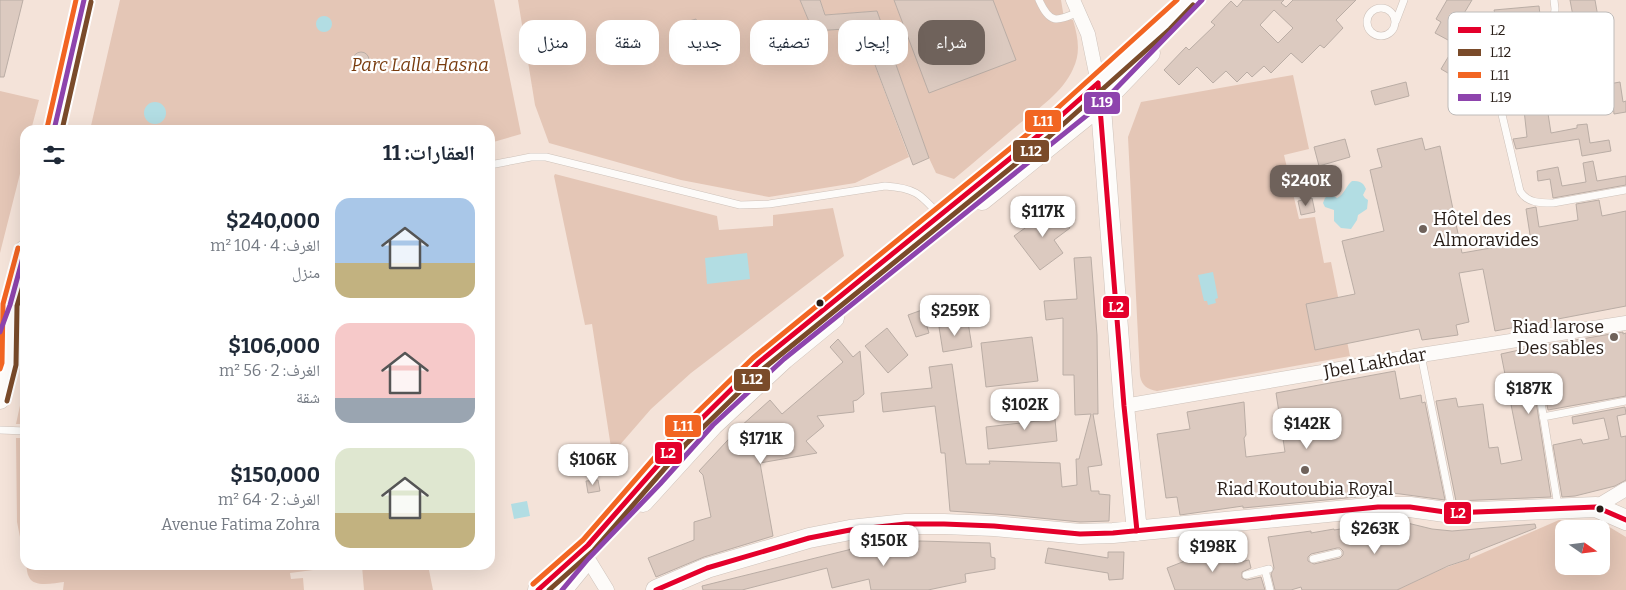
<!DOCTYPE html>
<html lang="ar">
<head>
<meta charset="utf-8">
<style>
  :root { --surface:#fff; --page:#f2f2f3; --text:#1f2937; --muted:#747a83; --accent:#6f625b }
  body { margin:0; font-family:Bitter,"Noto Naskh Arabic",serif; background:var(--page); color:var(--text); direction:rtl; height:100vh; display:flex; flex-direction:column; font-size:19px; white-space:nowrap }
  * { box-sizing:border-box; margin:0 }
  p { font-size:16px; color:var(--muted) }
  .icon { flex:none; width:28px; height:28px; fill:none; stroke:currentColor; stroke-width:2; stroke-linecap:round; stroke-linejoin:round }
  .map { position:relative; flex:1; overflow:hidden; direction:ltr }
  .sheet { position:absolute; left:20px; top:125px; width:475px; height:445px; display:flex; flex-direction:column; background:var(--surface); border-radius:15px; box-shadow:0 5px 20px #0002; direction:rtl }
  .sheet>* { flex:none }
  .hud { position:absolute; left:510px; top:20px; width:475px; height:45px; direction:rtl; display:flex; gap:10px }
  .needle { width:32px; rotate:104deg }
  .tools { position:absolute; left:1555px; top:520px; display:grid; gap:10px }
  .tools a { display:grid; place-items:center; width:55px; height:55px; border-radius:10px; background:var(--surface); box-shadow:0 5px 20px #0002; font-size:25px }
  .price { position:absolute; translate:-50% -42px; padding:0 11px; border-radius:10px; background:#fff; color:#222; font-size:16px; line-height:32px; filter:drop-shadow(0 1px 2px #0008) }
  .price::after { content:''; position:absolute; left:50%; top:30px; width:15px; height:11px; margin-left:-8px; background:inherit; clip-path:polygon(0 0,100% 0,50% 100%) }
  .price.active { background:var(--accent); color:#fff }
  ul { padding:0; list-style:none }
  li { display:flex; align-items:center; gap:15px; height:125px; padding:0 20px }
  li span { display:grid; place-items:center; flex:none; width:140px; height:100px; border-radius:15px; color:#555 }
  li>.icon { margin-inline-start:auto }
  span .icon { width:60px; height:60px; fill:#fffc; stroke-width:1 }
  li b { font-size:21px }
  h2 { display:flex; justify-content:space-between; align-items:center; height:60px; padding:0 20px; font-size:21px }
  .chip { padding:0 18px; border-radius:15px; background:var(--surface); box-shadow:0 5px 20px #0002; font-size:18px; line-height:45px }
  .chip.active { background:var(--accent); color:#fff }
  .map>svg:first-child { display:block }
  .green { fill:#e4c6b6; fill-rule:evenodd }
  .water { fill:#b2dde3 }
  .building { fill:#dccac0; stroke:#baada5; fill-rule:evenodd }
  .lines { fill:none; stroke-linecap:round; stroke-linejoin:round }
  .lane-casing { stroke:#cec2ba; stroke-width:8 }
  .street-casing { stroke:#cec2ba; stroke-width:15 }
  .secondary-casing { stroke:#cec2ba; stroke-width:21 }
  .lane { stroke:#fdfbf9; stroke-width:7 }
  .street { stroke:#fdfbf9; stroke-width:14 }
  .secondary { stroke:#fdfbf9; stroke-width:20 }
  .bus-1-casing { stroke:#fff; stroke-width:9 }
  .bus-2-casing { stroke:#fff; stroke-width:9 }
  .bus-3-casing { stroke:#fff; stroke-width:9 }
  .bus-4-casing { stroke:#fff; stroke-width:9 }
  .bus-1 { stroke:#e4002b; stroke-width:5 }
  .bus-2 { stroke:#7a4b2a; stroke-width:5 }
  .bus-3 { stroke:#f26522; stroke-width:5 }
  .bus-4 { stroke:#8e44ad; stroke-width:5 }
  .poi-dot { fill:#6f625b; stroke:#fff; stroke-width:2 }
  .bus-dot { fill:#281d17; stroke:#fff; stroke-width:2 }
  .labels { text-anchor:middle; stroke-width:4.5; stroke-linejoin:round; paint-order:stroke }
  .park-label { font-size:18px; font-style:italic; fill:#783b0e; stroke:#fff }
  .poi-label { font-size:18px; fill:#281d17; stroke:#fff; text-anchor:start }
  .street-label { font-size:18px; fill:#281d17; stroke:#fff }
  .key { fill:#fff; stroke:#bebbb9; stroke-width:1 }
  .key-label { font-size:14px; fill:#281d17 }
  .line-badge { stroke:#fff; stroke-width:2 }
  .badge-label { font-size:14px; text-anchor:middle; font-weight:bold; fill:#fff }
</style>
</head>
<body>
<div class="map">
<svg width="1626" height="590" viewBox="0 0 1626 590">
  <rect width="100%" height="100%" fill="#f4e3d9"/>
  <path class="green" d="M120,0H494L521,134L490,143V130H90Z
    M518,0H800L813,31L861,28L909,157L855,183L769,197L681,180L549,143L535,105Z
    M820,0H1061L1064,18L1073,20C1078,37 1081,53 1073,69C1063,92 1038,109 1019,124C998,142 976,161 954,179L936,173L929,158L877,11L825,15Z
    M1293,75L1309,149L1284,155L1299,219L1315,217L1324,263L1331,262L1350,356L1157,391C1147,389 1142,386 1140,376L1128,137L1141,102Z
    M0,91L39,100L31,130H25V154L0,253Z
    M555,174L717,216L719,230L773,226V215L833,208L844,256L691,373L651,409L612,454L592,324L585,325L554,176Z
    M25,382V424H16Z
    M16,438H25V562L17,522Z
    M1559,520L1606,525L1626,537V590H1397L1442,569L1469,559ZM1564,529H1601V566H1564Z
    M26,565H312L313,570L290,573L291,579L303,578L304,590H63L64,582C54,583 34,588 29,577C27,574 27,569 26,565Z
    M350,565H428L433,590H364L362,566Z"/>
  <path class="water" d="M316 24a8 8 0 1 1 16 0a8 8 0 1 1-16 0Z
    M144 113a11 11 0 1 1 22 0a11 11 0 1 1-22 0Z
    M1352,181C1360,181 1363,182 1366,189L1363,195L1365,198L1368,200L1367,209L1358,215L1357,220L1351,229L1341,228L1334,221V210L1325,207L1323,203L1325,198L1328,195L1334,196L1337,198C1344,195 1346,186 1352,181Z
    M747,253L750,279L707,284L705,258Z
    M1213,272L1218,298L1215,299L1216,303L1208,305L1207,301H1204L1198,275Z
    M527,501L530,516L514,519L511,504Z"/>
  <path class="building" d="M0,0H23L4,77H0Z
    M800,0H820L825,15L877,11L929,158L913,165L861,28L813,31Z
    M894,0H993L1016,60L929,93Z
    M1243,0H1284L1281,3L1286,7L1293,0H1356L1336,20L1343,28L1324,48L1320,45L1302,63L1291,53L1271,73L1264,66L1252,77L1247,72L1237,82L1226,71L1213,83L1197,67L1179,85L1164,70L1186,47L1189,50L1215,25L1211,22L1231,1L1237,7ZM1274,10L1293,28L1278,43L1260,25Z
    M1447,0H1472L1448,40L1435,33L1441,22L1436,19Z
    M1570,0H1595L1598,17L1603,16L1609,49L1586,53L1585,42L1578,43Z
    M1539,6L1540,15L1497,21L1494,10Z
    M696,19L701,39L684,44L679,24Z
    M1459,39L1481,52L1473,66L1463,60L1453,76L1441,69Z
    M1520,44L1524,63L1542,60L1544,71H1542L1546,96L1573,91L1571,80L1581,78L1584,97L1611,92L1609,84L1620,82L1623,102L1626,101V112L1614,114L1613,103L1576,110L1575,102L1547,107L1551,133L1577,128V125L1587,124L1590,143L1609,140L1611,151L1582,156L1579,139L1516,149L1513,139L1527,137L1524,110L1507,112L1506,102L1523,99L1520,75L1515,76L1510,47Z
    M353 60a8 8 0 1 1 16 0a8 8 0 1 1-16 0Z
    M1406,82L1409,96L1375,105L1371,91Z
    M1422,138L1425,150L1440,146L1462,253L1531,241L1526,209L1536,207L1539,227L1578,220L1576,204L1599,200L1602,216L1626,211V306L1495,331L1483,269L1459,273L1469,322L1456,325L1458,335L1422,340L1419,329L1315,350L1306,304L1355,294L1342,241L1384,231L1370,170L1382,167L1377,149Z
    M1345,139L1350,157L1319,166L1314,147Z
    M1593,161L1597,181L1626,176V185L1553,198L1550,179L1538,181L1537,171L1558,167L1562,186L1586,182L1583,163Z
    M1312,198L1315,212L1301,215L1298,201Z
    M1054,207L1070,228L1054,240L1063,253L1040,270L1014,236Z
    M1091,257L1097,335L1098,414H1093L1102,465L1088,467L1091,491H1099V494L1110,495L1109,521L1080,522L1009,515L950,511L945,453H941L935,406L883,412L881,393L932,388L929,367L952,364L966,464H990L989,461L1060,463L1062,487L1077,485L1076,459H1079L1091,414L1075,415L1074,375H1063V318L1046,320L1044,301L1077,299L1074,258Z
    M922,310L929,333L916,337L908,315Z
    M968,322L972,347L943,352L939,327Z
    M887,328L908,355L888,373L865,346Z
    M1623,332V334L1626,333V396L1548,410L1542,381L1538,379L1533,382L1551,497L1456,501L1436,401L1456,398L1458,407L1483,404L1489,448L1498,447L1501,464L1522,460L1501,354L1533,347Z
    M1032,337L1038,381L986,387L981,343Z
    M838,339L853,357L860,351L864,394L857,400L853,401L854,412L817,416L824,426L806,441L817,453L760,463L773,536L704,557L656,577L648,558L694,540V522L711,517L703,475L699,471L740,427L770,400L782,414L843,362L830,347Z
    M1395,371L1400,399L1421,395L1422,403L1425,402L1445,500L1393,493V495H1377L1243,508V506L1180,515L1177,497L1166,498L1157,434L1190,429L1187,412L1244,402L1246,435L1244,438L1246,457L1285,452L1276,393Z
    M1625,407L1626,414L1617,416L1621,437L1626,436V480L1615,486L1575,496L1562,497L1553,445L1581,439L1583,444L1609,439L1604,418L1573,424L1572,417Z
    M1055,419L1057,441L988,449L986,427Z
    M598,480L600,491L588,493L586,481Z
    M1391,519L1432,529L1452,531L1535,524L1536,528L1470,554L1469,559L1448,566L1397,590H1302L1301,587L1291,590H1275L1271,574L1274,568L1268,537L1311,531V533L1334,529V530L1367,525L1366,521ZM1337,548H1340L1343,551V555L1340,558L1314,564L1308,561V557L1311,554Z
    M920,541L990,543L991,557L995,558V569L965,574L966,582L928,590H871L869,579L832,588L827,568L742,590H703L702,586L852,549Z
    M1048,548L1108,558V552H1124L1123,579L1109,580L1108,573L1045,563Z
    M1232,549L1234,563L1249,560L1251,568L1242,572V578L1247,580L1261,577L1265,590H1175L1167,568L1185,561V558L1205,556V552Z"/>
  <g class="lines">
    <defs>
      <path id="lane" d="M1039,0C1050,24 1056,22 1078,12
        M1554,0L1555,9L1554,18L1547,24L1511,40L1503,46L1493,69L1495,85L1520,191C1527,203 1540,203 1553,203L1626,190
        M1367 22a14 14 0 1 1 28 0a14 14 0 1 1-28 0Z
        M1396,21L1404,0
        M490,165L531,157H546L740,205L769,204L885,186C914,188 920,193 939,215
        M1421,355L1452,510
        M1538,384L1558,506
        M1543,417L1626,401
        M0,430L25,431
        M1313,559L1338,553
        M1269,569L1265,570L1270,590
        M1246,575L1265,570"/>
      <path id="street" d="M1073,0L1088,34L1098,83
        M1124,406L1421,355L1626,323
        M1596,507L1626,489
        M588,559L607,590"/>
      <path id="secondary" d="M1100,95L1124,406L1137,531
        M54,130L84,0
        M982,200L1101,104L1150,53
        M6,316L25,250
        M0,399L9,364L10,305
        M643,502L713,425L784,359L834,318
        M538,590L588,545L681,439L758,363L1045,130L1165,23L1188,0
        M562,590L584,563
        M656,590L707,568L809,538L850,530L906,524H944L994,526L1080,534L1113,533L1378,507H1410L1452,513L1596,507L1626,520"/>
    </defs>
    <use href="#lane" class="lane-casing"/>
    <use href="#street" class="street-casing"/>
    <use href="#secondary" class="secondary-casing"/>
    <use href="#lane" class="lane"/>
    <use href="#street" class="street"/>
    <use href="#secondary" class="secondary"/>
    <defs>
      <path id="bus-1" d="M1098,83L1124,406L1137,531
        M538,590L588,545L681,439L758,363L1045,130L1098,83
        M656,590L707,568L809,538L850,530L906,524H944L994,526L1080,534L1113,533L1378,507H1410L1452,513L1596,507L1626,520"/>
      <path id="bus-2" d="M62,130L91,2
        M7,401L16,365L17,306L25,279
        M549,590L594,550L686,444L763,369L1050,136L1170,29L1193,5"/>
      <path id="bus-3" d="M47,128L76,0
        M0,369L2,363L3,304L18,248
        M533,584L583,540L675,434L753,358L1040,124L1177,0"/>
      <path id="bus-4" d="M54,130L84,0
        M0,332L10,305L25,250
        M562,590L588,559L660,484L713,425L784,359L1101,104L1202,0"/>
    </defs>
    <use href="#bus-1" class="bus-1-casing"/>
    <use href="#bus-2" class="bus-2-casing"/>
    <use href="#bus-3" class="bus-3-casing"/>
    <use href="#bus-4" class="bus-4-casing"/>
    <use href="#bus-1" class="bus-1"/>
    <use href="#bus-2" class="bus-2"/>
    <use href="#bus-3" class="bus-3"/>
    <use href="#bus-4" class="bus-4"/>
  </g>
  <g class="poi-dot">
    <circle cx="1423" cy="229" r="5"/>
    <circle cx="1614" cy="337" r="5"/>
    <circle cx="1305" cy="470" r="5"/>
  </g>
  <g class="bus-dot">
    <circle cx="820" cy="303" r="4.5"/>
    <circle cx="1600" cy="509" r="4.5"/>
  </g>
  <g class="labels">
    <g class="park-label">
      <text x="420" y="71">Parc Lalla Hasna</text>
    </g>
    <g class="poi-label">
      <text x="1433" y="225">Hôtel des<tspan x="1433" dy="21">Almoravides</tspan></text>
      <text x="1604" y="333" text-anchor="end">Riad larose<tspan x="1604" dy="21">Des sables</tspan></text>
      <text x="1305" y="495" text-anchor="middle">Riad Koutoubia Royal</text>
    </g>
    <g class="street-label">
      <text transform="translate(1375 363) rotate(-10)" y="6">Jbel Lakhdar</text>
    </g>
  </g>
  <rect x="1448" y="12" width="166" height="103" rx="8" class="key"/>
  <rect x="1458" y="27" width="23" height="6" fill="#e4002b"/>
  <rect x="1458" y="49" width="23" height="7" fill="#7a4b2a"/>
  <rect x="1458" y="72" width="23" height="6" fill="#f26522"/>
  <rect x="1458" y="94" width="23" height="7" fill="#8e44ad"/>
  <g class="key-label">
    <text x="1490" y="35">L2</text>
    <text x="1490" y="57">L12</text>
    <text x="1490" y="80">L11</text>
    <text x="1490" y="102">L19</text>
  </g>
  <g class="line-badge">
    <rect x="1083" y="91" width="38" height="24" rx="5" fill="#8e44ad"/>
    <rect x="1024" y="109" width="38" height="24" rx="5" fill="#f26522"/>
    <rect x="1012" y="139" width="38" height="24" rx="5" fill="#7a4b2a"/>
    <rect x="1102" y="295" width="28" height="24" rx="5" fill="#e4002b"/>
    <rect x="733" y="368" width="38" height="24" rx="5" fill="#7a4b2a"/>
    <rect x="664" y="414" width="38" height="24" rx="5" fill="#f26522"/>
    <rect x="654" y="441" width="29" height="24" rx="5" fill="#e4002b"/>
    <rect x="1443" y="501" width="29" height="24" rx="5" fill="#e4002b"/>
  </g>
  <g class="badge-label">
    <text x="1102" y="107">L19</text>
    <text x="1043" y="126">L11</text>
    <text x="1031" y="156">L12</text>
    <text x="1116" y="312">L2</text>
    <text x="752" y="384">L12</text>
    <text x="683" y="431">L11</text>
    <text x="668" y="458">L2</text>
    <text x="1458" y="518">L2</text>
  </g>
</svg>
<div class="tools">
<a><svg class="needle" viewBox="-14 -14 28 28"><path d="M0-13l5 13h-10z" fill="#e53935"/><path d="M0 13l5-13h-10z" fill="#747a83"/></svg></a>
</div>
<b class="price active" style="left:1306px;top:207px">$240K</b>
<b class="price" style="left:1043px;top:238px">$117K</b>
<b class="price" style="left:955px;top:337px">$259K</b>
<b class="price" style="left:1529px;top:415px">$187K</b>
<b class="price" style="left:1025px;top:431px">$102K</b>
<b class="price" style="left:1307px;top:450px">$142K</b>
<b class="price" style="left:761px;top:465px">$171K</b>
<b class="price" style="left:593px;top:486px">$106K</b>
<b class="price" style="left:1375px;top:555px">$263K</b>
<b class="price" style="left:884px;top:567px">$150K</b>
<b class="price" style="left:1213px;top:573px">$198K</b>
<div class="hud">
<a class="chip active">شراء</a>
<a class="chip">إيجار</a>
<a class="chip">تصفية</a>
<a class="chip">جديد</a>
<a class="chip">شقة</a>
<a class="chip">منزل</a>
</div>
<section class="sheet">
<h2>العقارات: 11<svg class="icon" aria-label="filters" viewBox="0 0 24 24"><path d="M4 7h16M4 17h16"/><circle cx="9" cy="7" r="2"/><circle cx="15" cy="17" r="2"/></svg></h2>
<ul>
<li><span style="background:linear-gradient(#a9c7e8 65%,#c2b280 0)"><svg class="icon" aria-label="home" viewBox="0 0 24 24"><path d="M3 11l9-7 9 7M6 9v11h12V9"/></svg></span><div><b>$240,000</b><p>الغرف: 4 · 104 m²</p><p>منزل</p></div></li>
<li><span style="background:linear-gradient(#f6c9c9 75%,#9aa5b1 0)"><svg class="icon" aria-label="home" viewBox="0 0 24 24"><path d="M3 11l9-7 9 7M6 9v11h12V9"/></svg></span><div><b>$106,000</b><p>الغرف: 2 · 56 m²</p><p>شقة</p></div></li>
<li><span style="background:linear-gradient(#dfe7d0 65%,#c2b280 0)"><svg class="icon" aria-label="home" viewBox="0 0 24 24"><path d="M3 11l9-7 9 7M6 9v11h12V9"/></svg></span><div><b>$150,000</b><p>الغرف: 2 · 64 m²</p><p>Avenue Fatima Zohra</p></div></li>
</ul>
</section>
</div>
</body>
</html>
